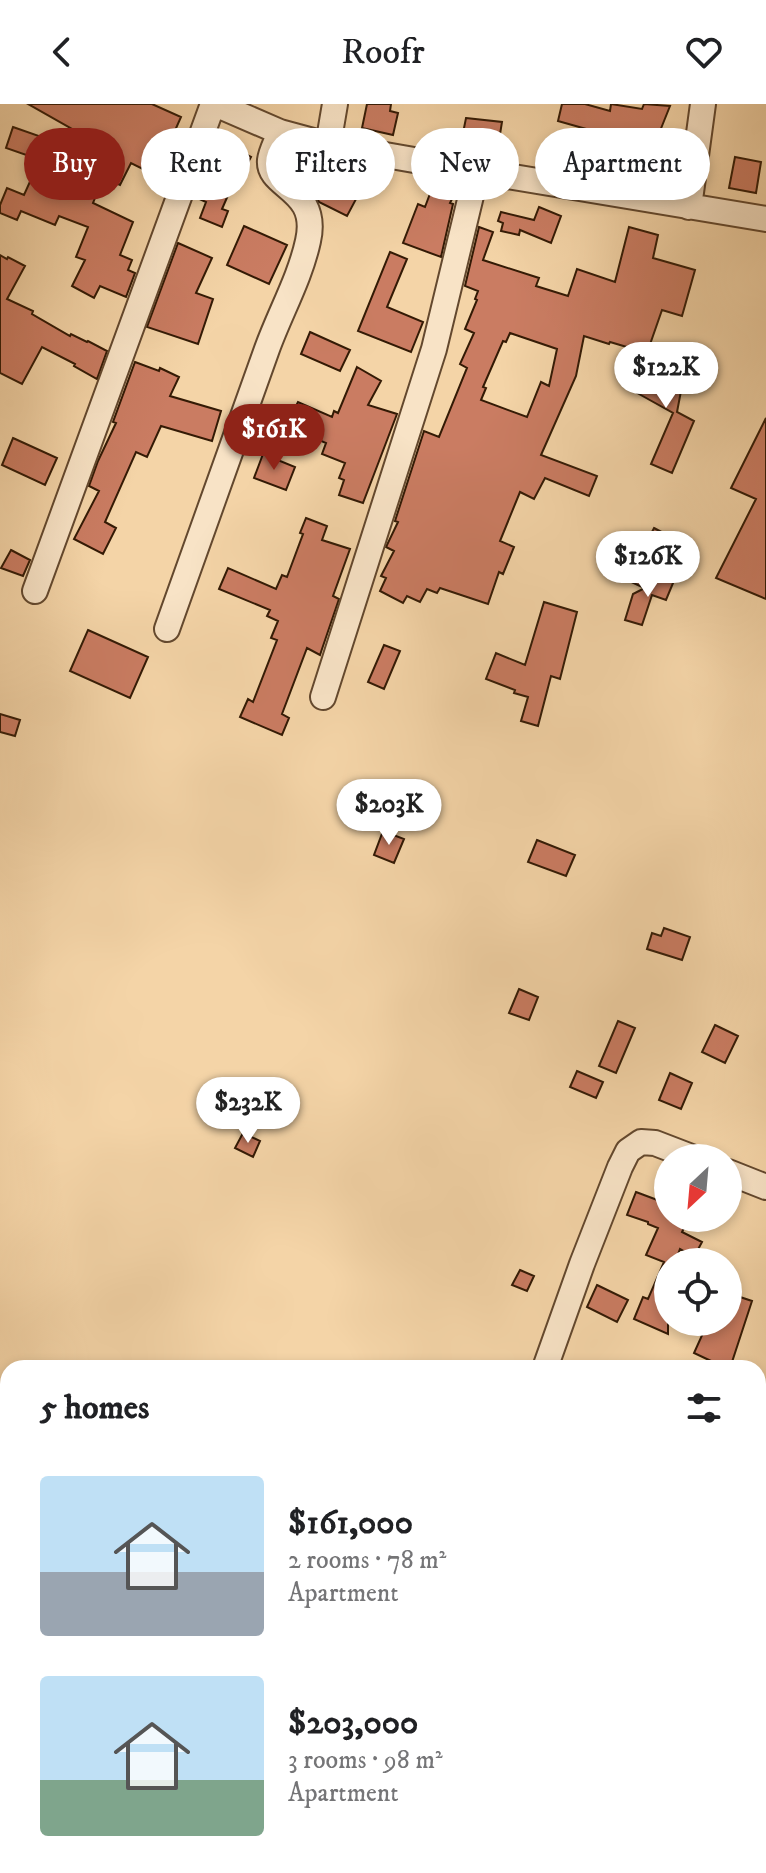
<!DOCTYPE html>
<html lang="en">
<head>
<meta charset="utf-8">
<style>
  :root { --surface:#fff; --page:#f6f6f6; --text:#202124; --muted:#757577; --accent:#8f2418 }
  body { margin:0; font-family:"IM FELL DW Pica",serif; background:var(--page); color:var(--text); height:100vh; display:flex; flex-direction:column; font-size:30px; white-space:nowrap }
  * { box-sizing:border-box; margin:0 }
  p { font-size:26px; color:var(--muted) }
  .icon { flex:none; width:44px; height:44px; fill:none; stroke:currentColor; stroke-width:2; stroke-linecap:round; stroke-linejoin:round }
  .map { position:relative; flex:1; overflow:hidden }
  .side { position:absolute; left:0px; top:1256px; width:766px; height:514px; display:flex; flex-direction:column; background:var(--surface); border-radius:24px 24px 0 0; box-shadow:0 4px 12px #0003 }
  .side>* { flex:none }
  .banner { position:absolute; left:24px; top:24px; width:718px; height:72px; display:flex; gap:16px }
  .needle { width:52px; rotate:206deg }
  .tools { position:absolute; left:654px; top:1040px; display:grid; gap:16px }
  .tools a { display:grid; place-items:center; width:88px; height:88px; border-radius:50%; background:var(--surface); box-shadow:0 4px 12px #0003; font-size:40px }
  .price { position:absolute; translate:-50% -68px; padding:0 18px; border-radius:28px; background:#fff; color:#222; font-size:26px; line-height:52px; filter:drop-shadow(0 2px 4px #0008) }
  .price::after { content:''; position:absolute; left:50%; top:48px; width:24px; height:18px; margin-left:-12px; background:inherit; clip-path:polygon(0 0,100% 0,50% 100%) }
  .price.on { background:var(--accent); color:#fff }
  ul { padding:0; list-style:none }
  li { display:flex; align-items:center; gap:24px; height:200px; padding:0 40px }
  li span { display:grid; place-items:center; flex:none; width:224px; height:160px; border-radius:8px; color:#555 }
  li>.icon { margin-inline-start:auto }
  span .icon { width:96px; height:96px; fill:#fffc; stroke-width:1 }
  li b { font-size:34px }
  h2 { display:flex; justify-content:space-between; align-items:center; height:96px; padding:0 40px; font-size:34px }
  .tag { padding:0 28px; border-radius:36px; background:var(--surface); box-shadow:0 4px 12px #0003; font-size:28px; line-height:72px }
  .tag.on { background:var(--accent); color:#fff }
  header { display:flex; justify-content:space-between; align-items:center; height:104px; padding:0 40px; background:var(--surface); font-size:36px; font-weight:600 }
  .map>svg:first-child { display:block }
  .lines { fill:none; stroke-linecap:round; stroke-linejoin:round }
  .river { stroke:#9fb6b2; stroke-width:38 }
  .building { fill:#ca7c62; stroke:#331a05; stroke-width:2; fill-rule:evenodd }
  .street-casing { stroke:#63482e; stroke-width:28 }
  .street { stroke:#f8e3c6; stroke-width:24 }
</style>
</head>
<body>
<header><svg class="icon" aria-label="back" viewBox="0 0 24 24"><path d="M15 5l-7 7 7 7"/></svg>Roofr<svg class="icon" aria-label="heart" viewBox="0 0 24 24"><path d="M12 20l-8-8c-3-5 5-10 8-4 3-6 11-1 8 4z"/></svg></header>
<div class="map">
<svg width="766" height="1769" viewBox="0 0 766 1769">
  <rect width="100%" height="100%" fill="#f4d4a7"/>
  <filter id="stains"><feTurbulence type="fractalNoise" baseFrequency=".0025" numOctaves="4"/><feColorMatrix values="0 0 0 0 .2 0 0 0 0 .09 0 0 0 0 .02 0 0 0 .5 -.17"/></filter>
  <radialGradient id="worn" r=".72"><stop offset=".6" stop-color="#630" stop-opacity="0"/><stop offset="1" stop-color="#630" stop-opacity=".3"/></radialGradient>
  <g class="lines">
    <path class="river" d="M758,1644H766
      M568,1762L570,1769"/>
  </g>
  <path class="building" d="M28,0H152L181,13L165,49L177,55L169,78L131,59L120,81L97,71L109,46Z
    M367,0H391L390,7L398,9L393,31L362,24Z
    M562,0H585L610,7L611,0L642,5L644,0L670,2L652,47L650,58L641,57L639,67L627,64L625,74L604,70L605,60L598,59L604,30L558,17Z
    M466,14L502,18L496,55L459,49Z
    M13,23L39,32L32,53L6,44Z
    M232,43L251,53L243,68L239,66L222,105L228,107L222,123L200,114L206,98L195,93L207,61L220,66Z
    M735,53L761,58L756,89L729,84Z
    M37,62L97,89L93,99L133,118L120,151L132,156L128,166L135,169L126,193L100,182L94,194L72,182L85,156L76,153L88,123L59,112L55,121L21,107L17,116L0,109V101L7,84L24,91Z
    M331,66L363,82L347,112L319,98L317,94Z
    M431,87L452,95L450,99L453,100L441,153L403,139L418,100L425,103Z
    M539,103L561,112L551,139L520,126L519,131L501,127L503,119L498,117L501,108L534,116Z
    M244,122L287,141L269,180L227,161Z
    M479,123L493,128L483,156L539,174L536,182L568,192L577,165L615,178L629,123L658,131L653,154L695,166L682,212L662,206L647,249L610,238L609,240L584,232L576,272L541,351L597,372L589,392L545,374L534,395L520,388L500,437L514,443L503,470L499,468L488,500L440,484L437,489L427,485L420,498L407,492L403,499L380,487L386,474L381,472L394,447L386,443L398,418L395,417L424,327L439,333L467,264L460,260L474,229L465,225L477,196L475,195L478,187L465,182ZM510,229L557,245L549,282L541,278L527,313L481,296L486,284L483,283L503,237L506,238Z
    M178,139L212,154L196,189L213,195L198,240L147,223Z
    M390,148L407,155L387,203L423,218L411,248L358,227Z
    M0,151L7,155L8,153L25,162L7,195L33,207L32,210L70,232L71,230L87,238L88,237L107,247L97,275L74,262L75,260L42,243L22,280L0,269Z
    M310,228L350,246L340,267L301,250Z
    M135,258L159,267L160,264L179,273L170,292L221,307L212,337L161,322L147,353L136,348L105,418L116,424L103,450L74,435L99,387L89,382L98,357L116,319L113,318Z
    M646,258L685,266L677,308L694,317L672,369L651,360L673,309L630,285Z
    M357,263L381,277L368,301L397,310L363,399L339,391L344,376L339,374L345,359L322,350L326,339L280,319L287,302L294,306L298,298L332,313L334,307L338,309Z
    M766,314V495L716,474L756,395L731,384Z
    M13,334L57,354L45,381L2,361Z
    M263,350L295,363L286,386L254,374Z
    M306,414L327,422L322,436L350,445L333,492L339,495L322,545L320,551L307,544L282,610L289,614L282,631L240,613L248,595L253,598L277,536L271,534L278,517L267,512L270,506L219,485L228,464L276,485L282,471L287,473L303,430L300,429Z
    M654,424L669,432L642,483L627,476Z
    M11,446L30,456L23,472L1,464Z
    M678,467L666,496L652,491L642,521L625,516L633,490Z
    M544,498L577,508L560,575L551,572L538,622L521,617L528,593L514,589L515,586L486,575L496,549L525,561Z
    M88,526L148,553L130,594L70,567Z
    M384,541L400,547L384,585L368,578Z
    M0,610L20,616L15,632L0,628Z
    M383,727L404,735L394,759L374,751Z
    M537,736L575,751L566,772L528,758Z
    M664,824L690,833L682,856L647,845L652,829L661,832Z
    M519,885L538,893L529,916L509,909Z
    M618,917L635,924L616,969L599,962Z
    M715,921L738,932L725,959L702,948Z
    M577,967L603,978L596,994L570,983Z
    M670,969L692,979L681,1005L659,996Z
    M243,1029L260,1037L253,1053L235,1044Z
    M636,1088L668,1100V1114H689L682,1128L702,1138L694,1153L680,1145L675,1158H668V1230L634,1215L643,1193L648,1195L664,1158L646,1151L658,1124L648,1120V1118L627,1111Z
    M520,1166L534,1172L527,1187L512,1181Z
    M597,1181L628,1196L617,1218L587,1203Z
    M728,1189L752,1197L731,1261L726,1264L694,1249L708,1218H728Z"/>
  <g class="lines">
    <defs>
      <path id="street" d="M215,0L280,28L328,41L477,67L766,115
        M328,41L335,0
        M689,103L703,0
        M35,487L213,0
        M167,525C200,432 234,338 267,245C280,209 300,174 308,137C320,84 267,84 270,56C271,47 277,37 280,28
        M323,593L434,245L477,67
        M728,1068L766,1083
        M545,1264L582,1160L620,1063L628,1047L641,1038L655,1039L694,1054
        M0,1375L8,1376"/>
    </defs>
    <use href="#street" class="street-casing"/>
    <use href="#street" class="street"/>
  </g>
  <rect width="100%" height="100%" filter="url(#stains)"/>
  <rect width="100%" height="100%" fill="url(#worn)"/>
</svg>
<div class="tools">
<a><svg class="needle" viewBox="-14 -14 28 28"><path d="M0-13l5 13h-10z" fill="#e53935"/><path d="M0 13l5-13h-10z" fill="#757577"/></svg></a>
<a><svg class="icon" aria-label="locate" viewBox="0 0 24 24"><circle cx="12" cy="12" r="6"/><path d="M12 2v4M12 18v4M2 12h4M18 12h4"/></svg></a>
</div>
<b class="price" style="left:666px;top:306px">$122K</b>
<b class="price on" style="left:274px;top:368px">$161K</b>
<b class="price" style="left:648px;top:495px">$126K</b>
<b class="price" style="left:389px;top:743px">$203K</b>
<b class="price" style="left:248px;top:1041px">$232K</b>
<div class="banner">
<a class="tag on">Buy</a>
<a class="tag">Rent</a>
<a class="tag">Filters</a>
<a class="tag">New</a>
<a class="tag">Apartment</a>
</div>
<section class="side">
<h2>5 homes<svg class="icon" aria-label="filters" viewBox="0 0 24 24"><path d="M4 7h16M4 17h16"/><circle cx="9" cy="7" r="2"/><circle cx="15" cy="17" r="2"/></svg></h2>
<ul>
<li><span style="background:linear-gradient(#bfe0f5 60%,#9aa5b1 0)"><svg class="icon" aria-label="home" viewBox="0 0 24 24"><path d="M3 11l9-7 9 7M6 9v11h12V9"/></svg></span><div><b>$161,000</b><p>2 rooms · 78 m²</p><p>Apartment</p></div></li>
<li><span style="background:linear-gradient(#bfe0f5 65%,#7fa58c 0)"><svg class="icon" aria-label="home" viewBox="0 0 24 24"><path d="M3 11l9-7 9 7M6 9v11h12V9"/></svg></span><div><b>$203,000</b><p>3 rooms · 98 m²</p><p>Apartment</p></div></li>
</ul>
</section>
</div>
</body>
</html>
